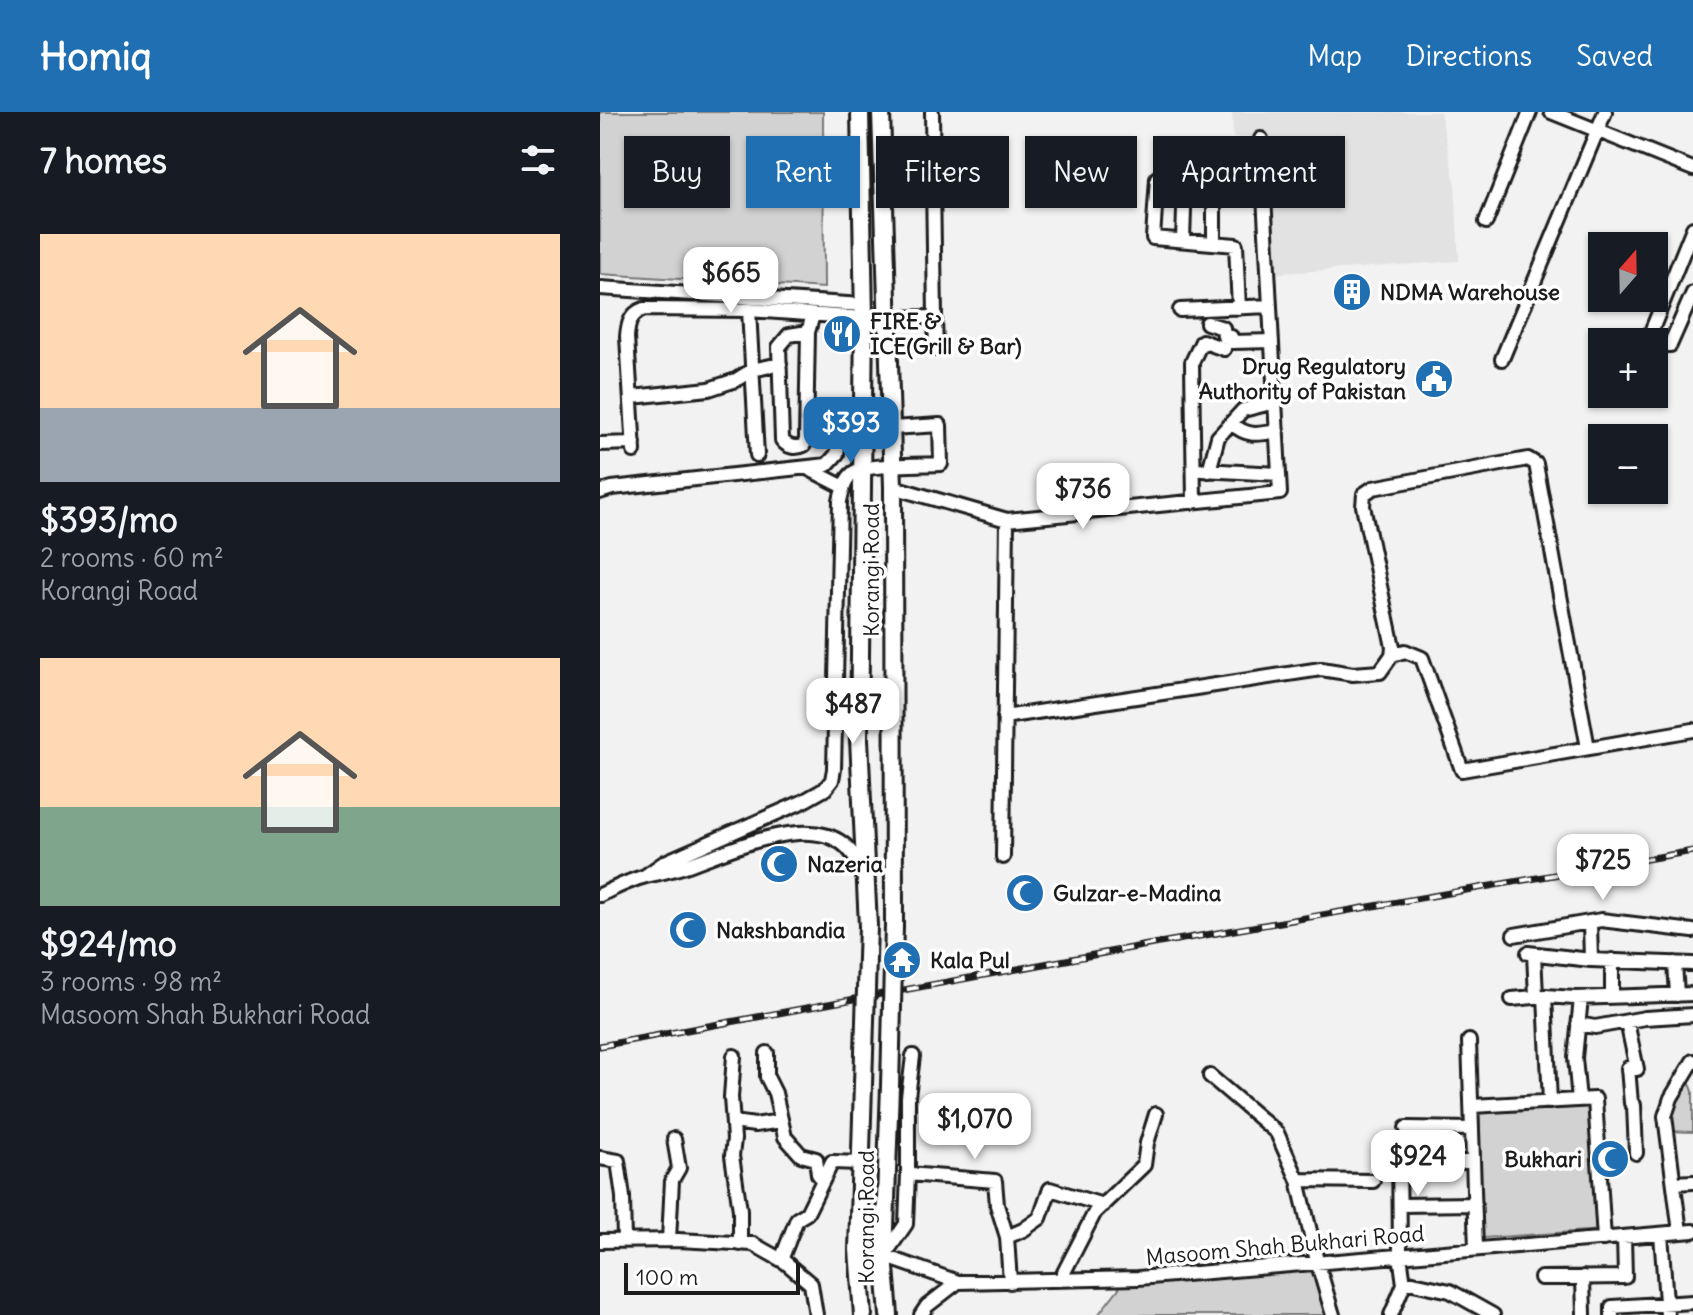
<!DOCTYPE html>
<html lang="en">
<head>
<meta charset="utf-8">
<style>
  :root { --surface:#171b24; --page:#20242c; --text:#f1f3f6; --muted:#9ea1a6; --accent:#1f6fb2 }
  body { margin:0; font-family:Delius,sans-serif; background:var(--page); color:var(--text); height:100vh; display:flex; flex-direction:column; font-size:30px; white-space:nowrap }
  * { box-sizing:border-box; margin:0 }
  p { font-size:26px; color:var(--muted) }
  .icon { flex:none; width:44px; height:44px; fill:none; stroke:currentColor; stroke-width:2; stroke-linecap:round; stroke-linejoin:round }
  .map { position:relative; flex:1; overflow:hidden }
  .side { display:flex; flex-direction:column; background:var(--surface); width:600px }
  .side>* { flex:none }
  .guide { position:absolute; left:24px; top:24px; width:760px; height:72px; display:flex; gap:16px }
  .needle { width:52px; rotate:20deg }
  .fabs { position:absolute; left:988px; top:120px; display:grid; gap:16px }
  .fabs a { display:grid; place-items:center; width:80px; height:80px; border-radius:0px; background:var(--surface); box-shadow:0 2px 6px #0004; font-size:40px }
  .scale { position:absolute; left:24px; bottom:20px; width:176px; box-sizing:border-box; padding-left:8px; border:4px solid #1c1c1c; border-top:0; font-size:22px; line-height:28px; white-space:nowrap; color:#1c1c1c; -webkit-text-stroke:6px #fff; paint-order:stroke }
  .price { position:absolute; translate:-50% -68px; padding:0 18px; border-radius:16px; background:#fff; color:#222; font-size:26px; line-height:52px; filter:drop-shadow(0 2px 4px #0008) }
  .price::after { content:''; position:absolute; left:50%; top:48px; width:24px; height:18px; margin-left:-12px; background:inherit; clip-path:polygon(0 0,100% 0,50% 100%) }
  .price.on { background:var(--accent); color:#fff }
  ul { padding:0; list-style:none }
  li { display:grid; align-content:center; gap:16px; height:424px; padding:0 40px }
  li span { display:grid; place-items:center; height:248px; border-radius:0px; color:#555 }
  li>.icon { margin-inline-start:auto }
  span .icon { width:144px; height:144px; fill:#fffc; stroke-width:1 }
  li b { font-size:34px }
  h2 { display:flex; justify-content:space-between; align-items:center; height:96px; padding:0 40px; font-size:34px }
  .chip { padding:0 28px; border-radius:0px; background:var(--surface); box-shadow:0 2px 6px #0004; font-size:28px; line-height:72px }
  .chip.on { background:var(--accent); color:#fff }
  header { display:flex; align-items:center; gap:48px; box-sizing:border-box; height:112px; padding:0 40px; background:var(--accent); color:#fff }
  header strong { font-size:38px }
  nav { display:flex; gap:44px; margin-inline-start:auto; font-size:28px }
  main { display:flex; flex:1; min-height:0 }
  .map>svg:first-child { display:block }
  .built { fill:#e2e2e2 }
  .green { fill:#d2d2d2; stroke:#777; stroke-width:2 }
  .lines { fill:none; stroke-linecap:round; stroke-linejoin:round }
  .minor-casing { stroke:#1c1c1c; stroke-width:18 }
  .major-casing { stroke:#1c1c1c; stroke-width:22 }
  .minor { stroke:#fff; stroke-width:12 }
  .major { stroke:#fff; stroke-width:16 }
  .rail-casing { stroke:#1c1c1c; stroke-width:7 }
  .rail { stroke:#fff; stroke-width:4; stroke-dasharray:12; stroke-linecap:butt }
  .major-bridge-casing { stroke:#1c1c1c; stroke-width:22; stroke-linecap:butt }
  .major-bridge { stroke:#fff; stroke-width:16 }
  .labels { text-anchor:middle; stroke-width:7; stroke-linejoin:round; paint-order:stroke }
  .poi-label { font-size:22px; font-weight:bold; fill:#1c1c1c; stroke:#fff; text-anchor:start }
  .street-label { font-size:22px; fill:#1c1c1c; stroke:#fff }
</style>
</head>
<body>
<header>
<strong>Homiq</strong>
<nav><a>Map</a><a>Directions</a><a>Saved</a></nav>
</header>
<main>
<section class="side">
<h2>7 homes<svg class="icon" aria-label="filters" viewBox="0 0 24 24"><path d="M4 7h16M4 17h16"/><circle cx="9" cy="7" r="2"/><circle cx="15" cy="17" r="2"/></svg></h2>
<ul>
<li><span style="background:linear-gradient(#ffd9b3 70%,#9aa5b1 0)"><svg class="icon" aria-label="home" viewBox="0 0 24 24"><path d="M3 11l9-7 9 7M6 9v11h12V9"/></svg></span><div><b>$393/mo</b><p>2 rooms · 60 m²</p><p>Korangi Road</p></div></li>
<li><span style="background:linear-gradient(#ffd9b3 60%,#7fa58c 0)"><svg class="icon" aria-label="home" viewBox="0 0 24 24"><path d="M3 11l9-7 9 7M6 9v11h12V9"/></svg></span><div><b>$924/mo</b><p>3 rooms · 98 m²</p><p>Masoom Shah Bukhari Road</p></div></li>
</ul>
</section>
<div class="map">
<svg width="1093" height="1203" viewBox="0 0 1093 1203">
  <rect width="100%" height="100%" fill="#f2f2f2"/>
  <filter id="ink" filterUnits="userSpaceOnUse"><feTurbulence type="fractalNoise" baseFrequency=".0125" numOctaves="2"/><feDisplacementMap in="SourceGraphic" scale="16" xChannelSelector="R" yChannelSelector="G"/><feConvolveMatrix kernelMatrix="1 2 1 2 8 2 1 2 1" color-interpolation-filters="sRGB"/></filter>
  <g filter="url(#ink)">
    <path class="built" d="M632,0H840L855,71L859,149L668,162L660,25L633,26Z"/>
    <path class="green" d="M0,0H223L224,176L0,162Z
      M1086,962L1093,979V1020L1067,1019L1071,986Z
      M995,989L1003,1118L883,1126L879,997Z
      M717,1149L733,1203H498L527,1166Z"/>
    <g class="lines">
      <defs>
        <path id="minor" d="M332,0L335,205
          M951,0L1093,57
          M282,62L332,61
          M557,66L553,126L636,133L639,196
          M886,110L930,0
          M583,128L585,68
          M614,131V71
          M0,176L263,193
          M149,198L157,343
          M580,198L670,194
          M289,206L335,205L336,237
          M607,211L623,216L624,224L631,225L632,230L672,229
          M208,220L189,223L179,235L182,328C187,335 196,337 204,333L206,328L208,220L213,203
          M1047,230L1093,116
          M1054,233H1070L1093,181
          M902,247L1005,0
          M32,285L109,277L136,268L152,258L180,252
          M631,311C647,325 657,323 677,319
          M0,332L34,331
          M34,339L27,225C28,212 30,202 44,197L149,198L264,206
          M209,357L244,375
          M602,358L679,362
          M609,359L618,325L643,298L675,290
          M293,375L407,408L680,381L661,27
          M0,380L12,376L227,353L237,342L240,325L235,311L239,296L292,297
          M594,390L592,250L602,229L624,237
          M792,543L805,539L822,546L862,658L1093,618
          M404,605L721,557L753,562L780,560L792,543L793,535L763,394L764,382L773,376L928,347L936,352L988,636
          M403,745L407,408
          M45,764L65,750L202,690L225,677L232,668L234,657L240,389C242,379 245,367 253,361C263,352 325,353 341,352L340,313L292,316
          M0,783C15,776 30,768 46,764C60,761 74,758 88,753C135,737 241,684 262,763
          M990,811L991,848
          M914,823L1001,808L1093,819
          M928,841L991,848L1093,852
          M934,842L936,884
          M1012,848V884
          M1075,851L1077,883
          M945,884L950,990
          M912,887L945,884L975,886L1093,882
          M1027,910L1037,957L1028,956L1031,991L1034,993L1036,1041
          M978,912L995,915L1045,906L1093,903
          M869,929L876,1137
          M167,941V965L175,981L185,1025L201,1043L216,1047L218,1062L223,1068
          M134,944L131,985L134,1027L132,1044L140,1098V1132
          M313,944L308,985V1062L395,1069L397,1093L407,1125L410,1170
          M610,964L677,1021L698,1068L717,1149L733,1203
          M979,988L975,946L981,886
          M872,994L995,987L1004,1127
          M133,1010L155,1013L181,1009
          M806,1016L872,1017
          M0,1046L18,1049L23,1085L24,1129
          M799,1050H873
          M308,1062L306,1112L284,1144L358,1170L538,1166L1093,1119
          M698,1068L773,1069
          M1074,1071L1093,1070
          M800,1093L875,1092
          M1080,1120L1065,1004L1071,986L1093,949
          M1061,1122L1067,1203
          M407,1125L423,1118L440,1106L450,1077L503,1093
          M69,1128L72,1068L79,1056L74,1027
          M0,1129L78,1128L153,1132L185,1150L211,1172L216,1203
          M181,1148L197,1107L207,1101L232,1050L260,1051
          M983,1165L984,1203
          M941,1166L1025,1165L1024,1125
          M460,1168L495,1100L544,1053L547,1031L556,1002
          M804,1169L850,1179L893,1203
          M321,1203L327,1194L358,1170
          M791,1203L804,1172L800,1143L799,1030
          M1012,1203V1195L1093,1190"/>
        <path id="major" d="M260,0L264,206L259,627L268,814
          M281,0L293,375L294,813
          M263,972L258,1138L263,1203
          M289,1203L284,1144L290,974"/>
      </defs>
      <use href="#minor" class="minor-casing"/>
      <use href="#major" class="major-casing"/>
      <use href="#minor" class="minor"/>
      <use href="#major" class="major"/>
      <defs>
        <path id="rail" d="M0,934L542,834L1093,739"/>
      </defs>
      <use href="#rail" class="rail-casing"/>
      <use href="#rail" class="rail"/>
      <defs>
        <path id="major-bridge" d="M263,972L268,814
          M290,974L294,813"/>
      </defs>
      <use href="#major-bridge" class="major-bridge-casing"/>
      <use href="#major-bridge" class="major-bridge"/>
    </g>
  </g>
  <defs>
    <symbol id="building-disc" viewBox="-11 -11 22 22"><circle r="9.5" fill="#1f6fb2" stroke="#fff"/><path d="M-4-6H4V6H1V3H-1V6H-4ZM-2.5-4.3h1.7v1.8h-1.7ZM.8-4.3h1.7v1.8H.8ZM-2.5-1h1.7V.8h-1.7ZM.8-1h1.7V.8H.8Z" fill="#fff"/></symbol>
    <symbol id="restaurant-disc" viewBox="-11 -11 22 22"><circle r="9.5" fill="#1f6fb2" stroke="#fff"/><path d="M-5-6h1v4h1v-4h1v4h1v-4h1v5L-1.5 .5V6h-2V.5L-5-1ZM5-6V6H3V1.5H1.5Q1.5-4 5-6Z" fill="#fff"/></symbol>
    <symbol id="civic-disc" viewBox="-11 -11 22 22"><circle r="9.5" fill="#1f6fb2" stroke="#fff"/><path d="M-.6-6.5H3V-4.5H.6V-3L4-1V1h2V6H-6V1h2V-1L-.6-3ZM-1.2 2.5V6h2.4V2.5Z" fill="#fff"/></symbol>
    <symbol id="mosque-disc" viewBox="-11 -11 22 22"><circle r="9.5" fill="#1f6fb2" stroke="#fff"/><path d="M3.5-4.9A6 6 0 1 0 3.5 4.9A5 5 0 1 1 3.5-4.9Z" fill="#fff"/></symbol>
    <symbol id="temple-disc" viewBox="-11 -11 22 22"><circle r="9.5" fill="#1f6fb2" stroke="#fff"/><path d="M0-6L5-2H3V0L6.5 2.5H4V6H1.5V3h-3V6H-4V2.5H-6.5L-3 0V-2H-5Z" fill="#fff"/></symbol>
  </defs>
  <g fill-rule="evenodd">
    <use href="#building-disc" x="730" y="158" width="44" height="44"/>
    <use href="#restaurant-disc" x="220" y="200" width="44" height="44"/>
    <use href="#civic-disc" x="812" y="245" width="44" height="44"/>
    <use href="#mosque-disc" x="157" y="730" width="44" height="44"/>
    <use href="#mosque-disc" x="403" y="759" width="44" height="44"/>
    <use href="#mosque-disc" x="66" y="796" width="44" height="44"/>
    <use href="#temple-disc" x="280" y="826" width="44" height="44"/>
    <use href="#mosque-disc" x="988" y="1025" width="44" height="44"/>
  </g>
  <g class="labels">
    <g class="poi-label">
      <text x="780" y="188">NDMA Warehouse</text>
      <text x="270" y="217">FIRE &amp;<tspan x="270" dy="25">ICE(Grill &amp; Bar)</tspan></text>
      <text x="806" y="262" text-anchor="end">Drug Regulatory<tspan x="806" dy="25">Authority of Pakistan</tspan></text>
      <text x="207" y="760">Nazeria</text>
      <text x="453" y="789">Gulzar-e-Madina</text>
      <text x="116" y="826">Nakshbandia</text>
      <text x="330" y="856">Kala Pul</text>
      <text x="982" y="1055" text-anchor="end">Bukhari</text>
    </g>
    <g class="street-label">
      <text transform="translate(271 458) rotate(-90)" y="8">Korangi Road</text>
      <text transform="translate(266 1105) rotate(-90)" y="8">Korangi Road</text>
      <text transform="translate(685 1133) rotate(-5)" y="8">Masoom Shah Bukhari Road</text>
    </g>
  </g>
</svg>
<div class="fabs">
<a><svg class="needle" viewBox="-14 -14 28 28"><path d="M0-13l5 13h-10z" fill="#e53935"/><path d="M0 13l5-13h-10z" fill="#9ea1a6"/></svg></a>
<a>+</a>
<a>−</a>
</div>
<div class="scale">100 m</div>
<b class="price" style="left:131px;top:203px">$665</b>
<b class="price on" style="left:251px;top:353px">$393</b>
<b class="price" style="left:483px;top:419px">$736</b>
<b class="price" style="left:253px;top:634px">$487</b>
<b class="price" style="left:1003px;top:790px">$725</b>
<b class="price" style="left:375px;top:1049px">$1,070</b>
<b class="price" style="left:818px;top:1086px">$924</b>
<div class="guide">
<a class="chip">Buy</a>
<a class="chip on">Rent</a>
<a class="chip">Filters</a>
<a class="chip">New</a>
<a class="chip">Apartment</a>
</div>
</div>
</main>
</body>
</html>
